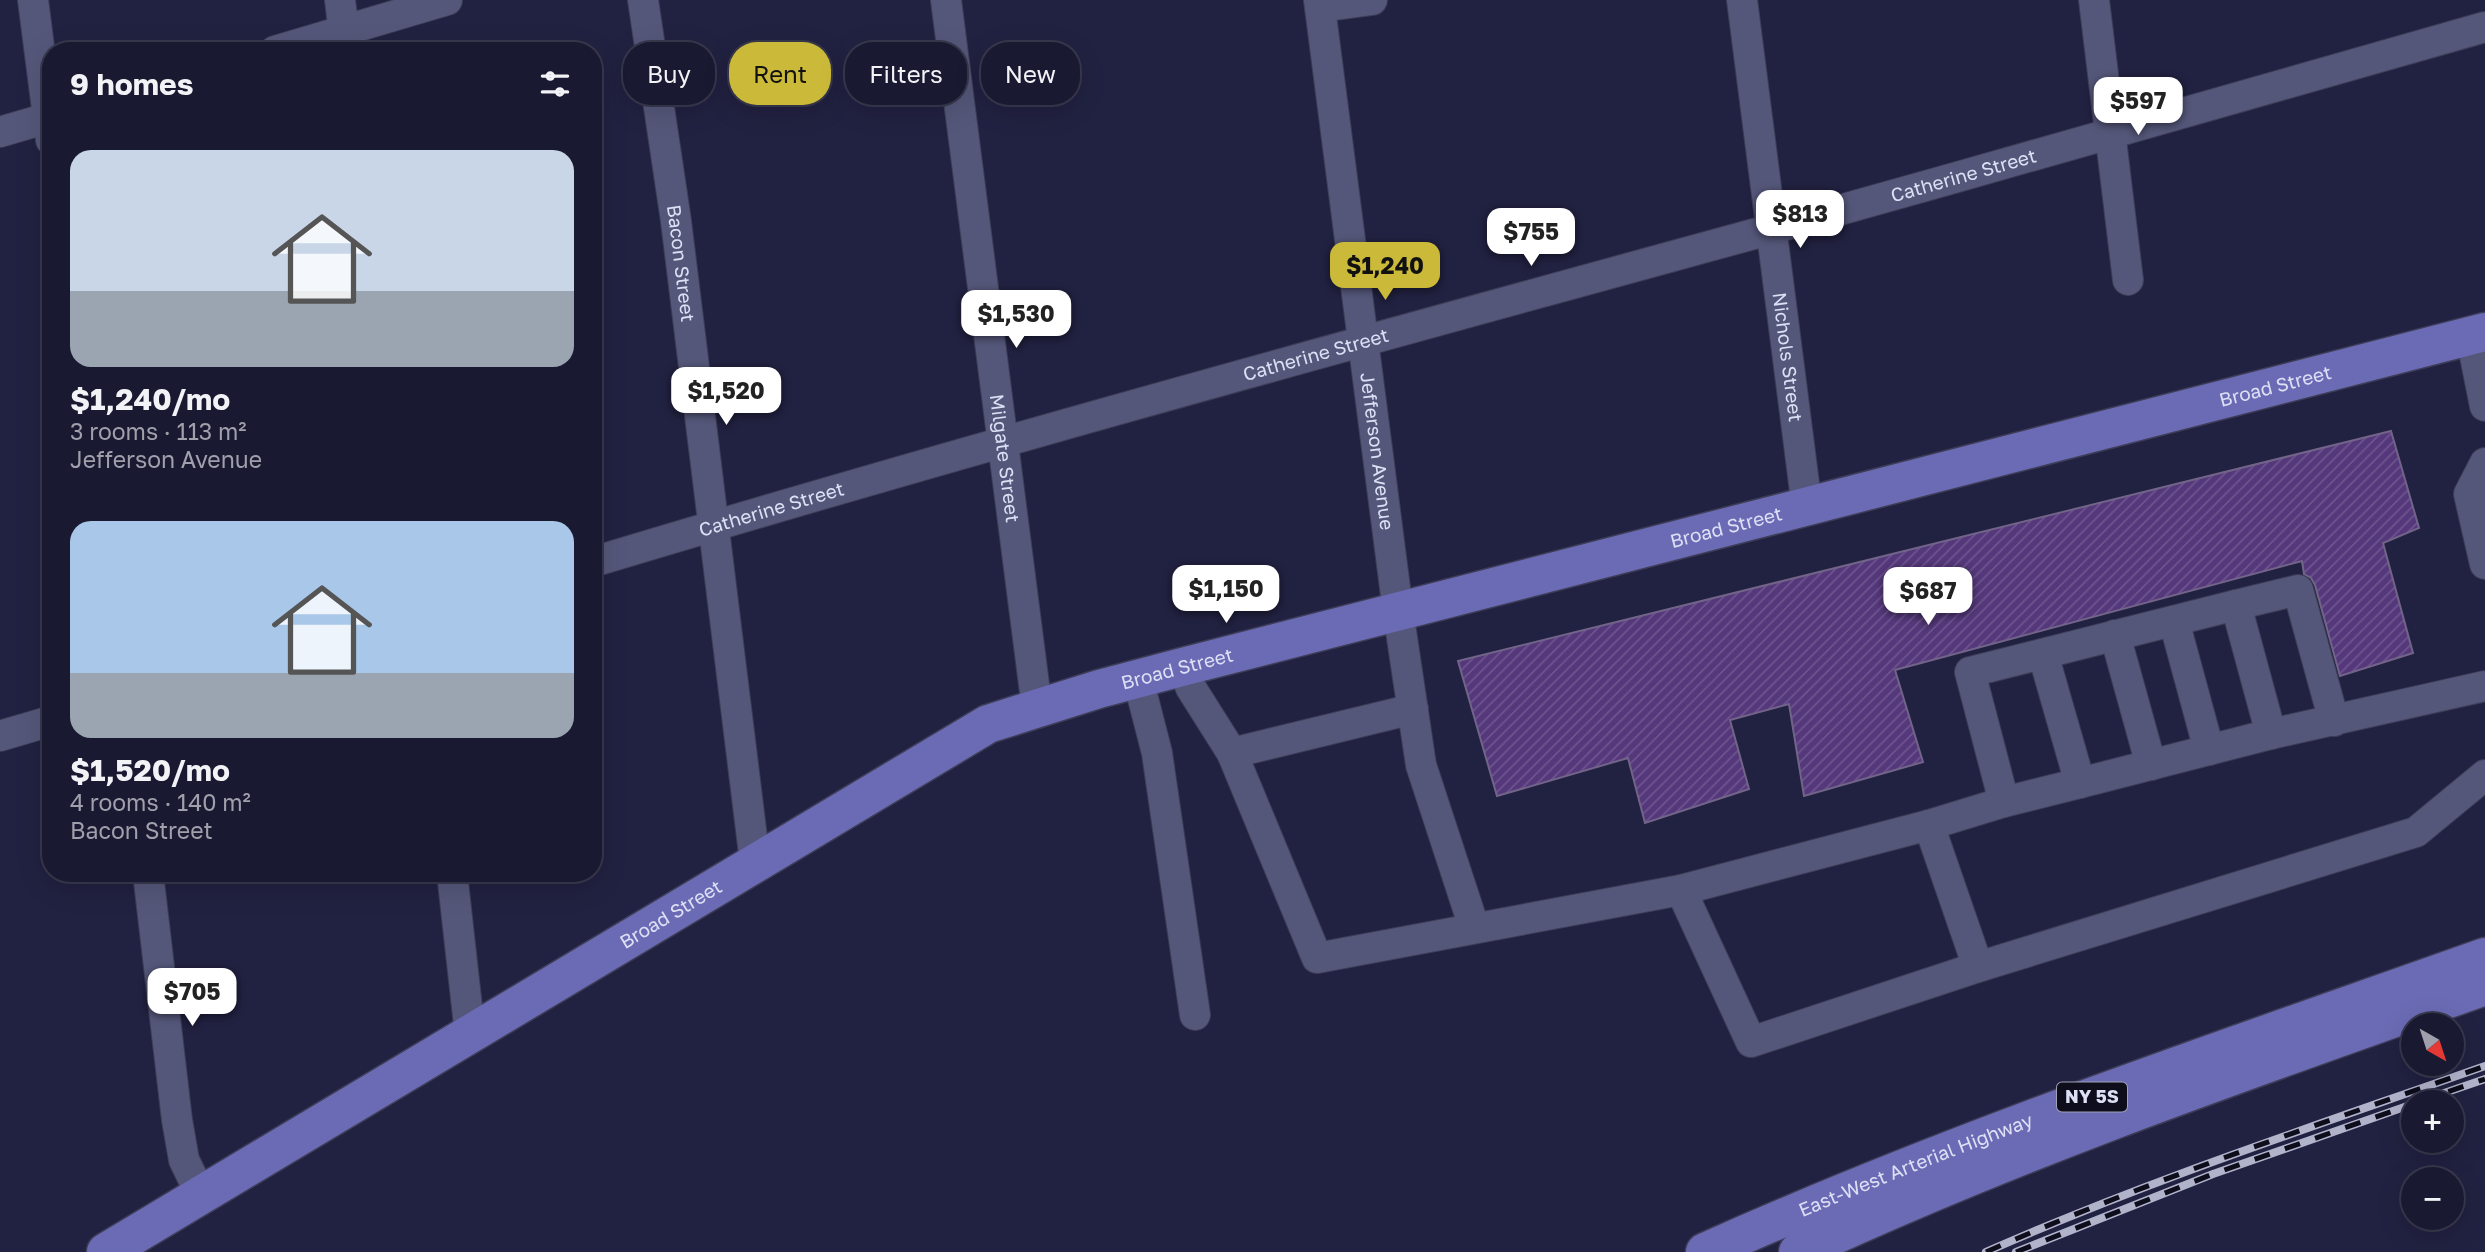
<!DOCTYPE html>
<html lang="en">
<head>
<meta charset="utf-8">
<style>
  :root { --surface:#191931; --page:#26263d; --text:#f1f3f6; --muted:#9fa0ab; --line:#37384d; --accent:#cbba39 }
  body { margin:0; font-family:"Golos Text",sans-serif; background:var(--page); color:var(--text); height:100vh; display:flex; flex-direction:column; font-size:26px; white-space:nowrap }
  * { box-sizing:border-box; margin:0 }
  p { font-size:23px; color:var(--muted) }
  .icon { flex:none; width:38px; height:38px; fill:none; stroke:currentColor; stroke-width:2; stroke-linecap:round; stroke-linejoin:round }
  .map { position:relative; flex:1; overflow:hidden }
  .details { position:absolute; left:42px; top:42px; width:560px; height:840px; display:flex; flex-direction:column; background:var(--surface); border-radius:28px; box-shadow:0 7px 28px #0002,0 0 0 2px var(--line) }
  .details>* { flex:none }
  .banner { position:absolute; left:623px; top:42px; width:665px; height:63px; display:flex; gap:14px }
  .needle { width:46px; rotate:141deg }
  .buttons { position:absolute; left:2401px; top:1013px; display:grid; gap:14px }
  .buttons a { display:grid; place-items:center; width:63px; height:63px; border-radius:50%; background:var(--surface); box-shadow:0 7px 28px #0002,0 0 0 2px var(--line); font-size:35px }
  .price { position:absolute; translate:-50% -60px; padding:0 16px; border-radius:14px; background:#fff; color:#222; font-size:23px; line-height:46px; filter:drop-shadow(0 2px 4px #0008) }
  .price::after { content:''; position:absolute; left:50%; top:42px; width:21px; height:16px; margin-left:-10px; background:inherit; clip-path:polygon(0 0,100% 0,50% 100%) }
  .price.on { background:var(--accent); color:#111 }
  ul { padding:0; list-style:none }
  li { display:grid; align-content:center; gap:14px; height:371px; padding:0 28px }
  li span { display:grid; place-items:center; height:217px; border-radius:21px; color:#555 }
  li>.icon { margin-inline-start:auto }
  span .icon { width:126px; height:126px; fill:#fffc; stroke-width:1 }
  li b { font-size:30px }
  h2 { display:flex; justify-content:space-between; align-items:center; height:84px; padding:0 28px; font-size:30px }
  .chip { padding:0 24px; border-radius:28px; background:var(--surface); box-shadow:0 7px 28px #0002,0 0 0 2px var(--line); font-size:24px; line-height:63px }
  .chip.on { background:var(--accent); color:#111 }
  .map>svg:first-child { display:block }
  .building { fill:url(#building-hatch); stroke:#716488; stroke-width:2 }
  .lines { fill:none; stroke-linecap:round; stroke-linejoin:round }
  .minor-casing { stroke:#3e3d58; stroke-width:32 }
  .major-casing { stroke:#3e3d58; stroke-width:41 }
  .minor { stroke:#55577a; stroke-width:30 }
  .major { stroke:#6b6bb5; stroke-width:38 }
  .rail-casing { stroke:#b1b3cb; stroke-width:8 }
  .rail { stroke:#0d0d1b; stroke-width:5; stroke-dasharray:16; stroke-linecap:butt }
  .labels { text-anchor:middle; stroke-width:5; stroke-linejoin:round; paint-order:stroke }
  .shield { fill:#0d0d1b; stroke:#9fa1b4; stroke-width:2 }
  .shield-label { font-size:18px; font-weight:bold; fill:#dde0f5 }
  .street-label { font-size:19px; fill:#dde0f5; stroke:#0d0d1b }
</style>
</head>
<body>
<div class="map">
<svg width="2485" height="1252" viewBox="0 0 2485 1252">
  <defs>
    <pattern id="building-hatch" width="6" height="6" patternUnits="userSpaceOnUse" patternTransform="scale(1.75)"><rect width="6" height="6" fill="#55387b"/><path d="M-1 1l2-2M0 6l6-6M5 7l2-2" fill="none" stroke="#6d548e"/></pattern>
  </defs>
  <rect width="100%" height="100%" fill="#212141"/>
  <path class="building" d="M2391,431L2419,528L2383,543L2413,653L2340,676L2315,585L2311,578L2304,574L2302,561L1895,670L1923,762L1804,796L1789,704L1730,720L1749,789L1645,823L1628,758L1497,796L1458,661Z"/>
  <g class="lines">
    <defs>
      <g id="minor">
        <path d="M33,0L51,140"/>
        <path d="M340,0L346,50"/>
        <path id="s1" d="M643,0L676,221L755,862"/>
        <path id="s2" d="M946,0L1037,708"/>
        <path id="s3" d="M1319,0L1398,611L1421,765L1474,927"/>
        <path id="s4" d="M1742,0L1807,507"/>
        <path d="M2094,0L2128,280"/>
        <path d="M1320,7L1372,0"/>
        <path d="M275,51L447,0"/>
        <path d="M0,132L51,117"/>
        <path d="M2471,336L2485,406"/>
        <path d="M2485,463L2469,494L2485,564"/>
        <path id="s5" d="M593,562C984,444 1378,337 1772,229C2010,163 2247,94 2485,27"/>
        <path d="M2236,605L2298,590L2334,721"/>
        <path d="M2174,621L2209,750"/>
        <path d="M2115,635L2151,765"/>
        <path d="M2043,654L2080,783"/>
        <path d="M1182,667L1191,688L1232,753L1413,709"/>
        <path d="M1138,679L1157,753L1195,1015"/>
        <path d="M0,736L51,721"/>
        <path d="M1232,753L1317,958L1681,890L1929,825L2004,802L2080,783L2271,734L2485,686"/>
        <path d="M2004,802L1970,672L2236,605L2271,734"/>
        <path d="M1929,825L1978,967"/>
        <path d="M148,873L177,1120L184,1160L201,1195"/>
        <path d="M452,873L470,1034"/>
        <path d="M1681,890L1751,1042L1978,967L2416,832L2485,775"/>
      </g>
      <g id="major">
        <path id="s6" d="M106,1252L988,724L1099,689L1182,667L2485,332"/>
        <path id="s7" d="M1705,1252C1959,1138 2223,1050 2485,957"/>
        <path d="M1798,1252C2021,1148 2254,1068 2485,986"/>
      </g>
    </defs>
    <use href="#minor" class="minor-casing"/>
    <use href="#major" class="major-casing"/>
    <use href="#minor" class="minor"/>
    <use href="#major" class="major"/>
    <defs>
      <path id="rail" d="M2418,1102L2485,1079
        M1986,1252C2149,1180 2318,1125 2485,1066
        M2016,1252L2213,1174L2413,1104"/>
    </defs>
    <use href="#rail" class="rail-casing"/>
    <use href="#rail" class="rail"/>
  </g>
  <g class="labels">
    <rect class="shield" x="2057" y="1082.5" width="70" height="29" rx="5"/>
    <g class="shield-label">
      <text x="2092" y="1103">NY 5S</text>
    </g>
    <g class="street-label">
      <text dy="7" stroke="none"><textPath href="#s5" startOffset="1424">Catherine Street</textPath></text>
      <text dy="7" stroke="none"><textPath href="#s1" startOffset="266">Bacon Street</textPath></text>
      <text dy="7" stroke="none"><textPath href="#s5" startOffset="752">Catherine Street</textPath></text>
      <text dy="7" stroke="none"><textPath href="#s4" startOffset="360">Nichols Street</textPath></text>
      <text dy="7" stroke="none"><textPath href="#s6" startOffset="2359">Broad Street</textPath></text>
      <text dy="7" stroke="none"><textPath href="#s3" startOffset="455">Jefferson Avenue</textPath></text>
      <text dy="7" stroke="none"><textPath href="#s2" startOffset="462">Milgate Street</textPath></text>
      <text dy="7" stroke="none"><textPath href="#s5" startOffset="186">Catherine Street</textPath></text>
      <text dy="7" stroke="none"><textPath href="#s6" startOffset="1792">Broad Street</textPath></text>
      <text dy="7" stroke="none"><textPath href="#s6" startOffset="1225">Broad Street</textPath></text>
      <text dy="7" stroke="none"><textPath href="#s6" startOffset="658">Broad Street</textPath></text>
      <text dy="7" stroke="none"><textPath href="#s7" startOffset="228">East-West Arterial Highway</textPath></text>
    </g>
  </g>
</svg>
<div class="buttons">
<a><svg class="needle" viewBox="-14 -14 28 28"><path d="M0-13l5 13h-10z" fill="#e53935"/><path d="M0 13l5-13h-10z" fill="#9fa0ab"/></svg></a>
<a>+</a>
<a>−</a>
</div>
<b class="price" style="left:2138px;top:137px">$597</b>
<b class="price" style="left:1800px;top:250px">$813</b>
<b class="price" style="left:1531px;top:268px">$755</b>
<b class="price on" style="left:1385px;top:302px">$1,240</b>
<b class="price" style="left:1016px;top:350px">$1,530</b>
<b class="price" style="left:726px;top:427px">$1,520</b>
<b class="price" style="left:1226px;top:625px">$1,150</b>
<b class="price" style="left:1928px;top:627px">$687</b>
<b class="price" style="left:192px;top:1028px">$705</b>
<div class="banner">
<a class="chip">Buy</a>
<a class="chip on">Rent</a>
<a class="chip">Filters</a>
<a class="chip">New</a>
</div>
<section class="details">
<h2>9 homes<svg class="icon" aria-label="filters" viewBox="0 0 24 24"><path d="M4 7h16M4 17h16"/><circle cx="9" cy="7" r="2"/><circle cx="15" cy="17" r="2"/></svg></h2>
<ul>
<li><span style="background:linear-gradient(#c9d6e8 65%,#9aa5b1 0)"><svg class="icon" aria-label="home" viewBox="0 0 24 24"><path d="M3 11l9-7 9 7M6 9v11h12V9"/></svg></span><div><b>$1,240/mo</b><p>3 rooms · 113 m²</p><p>Jefferson Avenue</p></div></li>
<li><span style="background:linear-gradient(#a9c7e8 70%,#9aa5b1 0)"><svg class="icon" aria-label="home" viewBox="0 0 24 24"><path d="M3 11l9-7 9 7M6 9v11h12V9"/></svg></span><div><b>$1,520/mo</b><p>4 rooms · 140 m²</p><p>Bacon Street</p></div></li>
</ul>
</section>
</div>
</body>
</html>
